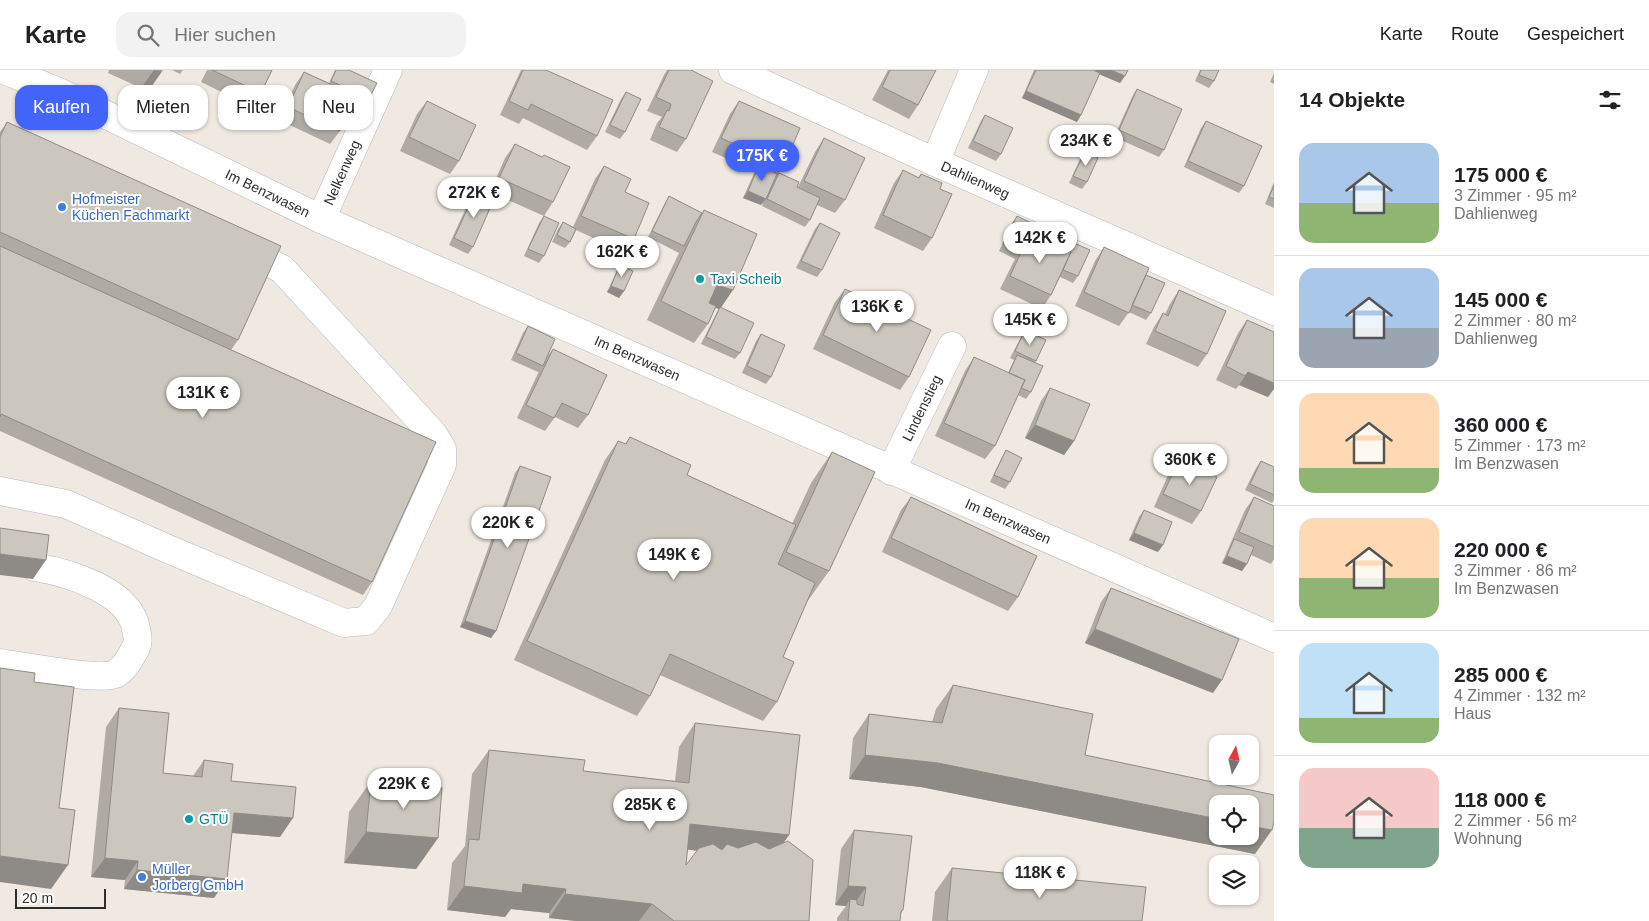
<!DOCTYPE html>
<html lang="de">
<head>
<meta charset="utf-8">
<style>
  :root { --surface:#fff; --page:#f2f2f2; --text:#202124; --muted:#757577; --line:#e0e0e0; --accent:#4264fb }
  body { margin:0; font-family:Arial,sans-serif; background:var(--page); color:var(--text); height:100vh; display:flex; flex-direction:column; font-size:19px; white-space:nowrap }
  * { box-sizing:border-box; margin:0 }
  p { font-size:16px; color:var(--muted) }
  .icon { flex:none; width:28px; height:28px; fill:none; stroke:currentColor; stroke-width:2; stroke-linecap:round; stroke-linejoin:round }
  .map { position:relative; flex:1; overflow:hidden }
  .sheet { display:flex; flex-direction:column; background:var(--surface); width:375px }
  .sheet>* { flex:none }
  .hud { position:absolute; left:15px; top:15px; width:475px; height:45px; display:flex; gap:10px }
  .needle { width:32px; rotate:8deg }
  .buttons { position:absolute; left:1209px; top:665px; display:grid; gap:10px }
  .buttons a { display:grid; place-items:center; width:50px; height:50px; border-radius:10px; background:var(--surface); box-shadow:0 1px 4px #0004; font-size:25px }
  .scale { position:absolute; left:15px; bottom:12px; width:91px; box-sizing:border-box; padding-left:5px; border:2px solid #2e2e2e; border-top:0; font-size:14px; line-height:18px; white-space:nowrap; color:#2e2e2e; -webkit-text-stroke:4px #fff; paint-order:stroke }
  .price { position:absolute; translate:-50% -42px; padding:0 11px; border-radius:18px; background:#fff; color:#222; font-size:16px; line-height:32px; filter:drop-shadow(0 1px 2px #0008) }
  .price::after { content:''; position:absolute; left:50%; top:30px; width:15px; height:11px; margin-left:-8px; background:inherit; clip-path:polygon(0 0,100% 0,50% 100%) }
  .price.current { background:var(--accent); color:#fff }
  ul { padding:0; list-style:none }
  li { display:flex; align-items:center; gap:15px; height:125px; padding:0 25px }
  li+li { border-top:1px solid var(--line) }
  li span { display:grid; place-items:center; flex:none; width:140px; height:100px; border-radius:15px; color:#555 }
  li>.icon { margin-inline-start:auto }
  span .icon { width:60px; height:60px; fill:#fffc; stroke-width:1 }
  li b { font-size:21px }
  h2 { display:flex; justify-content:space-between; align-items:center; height:60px; padding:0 25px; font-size:21px }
  .chip { padding:0 18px; border-radius:15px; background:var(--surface); box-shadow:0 1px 4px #0004; font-size:18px; line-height:45px }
  .chip.current { background:var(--accent); color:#fff }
  header { display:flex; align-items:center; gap:30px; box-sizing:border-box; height:70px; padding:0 25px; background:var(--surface); border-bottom:1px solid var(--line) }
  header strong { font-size:24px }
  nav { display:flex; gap:28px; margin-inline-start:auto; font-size:18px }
  .search { width:350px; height:45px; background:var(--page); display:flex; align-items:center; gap:12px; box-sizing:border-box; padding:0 18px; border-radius:15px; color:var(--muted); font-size:19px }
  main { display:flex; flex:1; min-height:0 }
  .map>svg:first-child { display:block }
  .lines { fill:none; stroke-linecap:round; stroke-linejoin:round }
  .minor-casing { stroke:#b4b7c1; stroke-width:29 }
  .minor { stroke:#fff; stroke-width:28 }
  .wall { fill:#afaba4; fill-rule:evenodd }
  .shaded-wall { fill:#8e8b86 }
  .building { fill:#cbc7bf; stroke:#8e8b86 }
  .shop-dot { fill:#3f7fe0; stroke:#fff; stroke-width:2 }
  .culture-dot { fill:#0f9aa8; stroke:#fff; stroke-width:2 }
  .labels { text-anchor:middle; stroke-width:4; stroke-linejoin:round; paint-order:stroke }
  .street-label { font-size:14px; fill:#2e2e2e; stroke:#fff }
  .shop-label { font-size:14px; fill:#366cbe; stroke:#fff; text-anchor:start }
  .culture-label { font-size:14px; fill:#0d838f; stroke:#fff; text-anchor:start }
</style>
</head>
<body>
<header>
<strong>Karte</strong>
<div class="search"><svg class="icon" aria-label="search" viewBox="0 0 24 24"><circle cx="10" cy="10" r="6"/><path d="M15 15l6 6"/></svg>Hier suchen</div>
<nav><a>Karte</a><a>Route</a><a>Gespeichert</a></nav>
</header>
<main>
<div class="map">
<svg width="1274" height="851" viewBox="0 0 1274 851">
  <rect width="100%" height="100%" fill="#efe9e1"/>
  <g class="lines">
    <defs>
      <g id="minor">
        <path id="s1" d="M4,0L59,22L321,149L1274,568"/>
        <path id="s2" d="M733,0L935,92L1274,241"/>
        <path d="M935,92L974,0"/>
        <path id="s3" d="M321,149L388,0"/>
        <path id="s4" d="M891,401L952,276"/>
        <path d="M0,421L66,434L168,479L344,553L366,551L378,536L442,395V379L433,364L282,199L239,178"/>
        <path d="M0,593C21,596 99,611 115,604C123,600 130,589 134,581C139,573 138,568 136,559C130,521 67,502 34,497"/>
      </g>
    </defs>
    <use href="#minor" class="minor-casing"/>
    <use href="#minor" class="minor"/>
  </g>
  <path class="wall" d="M109,0H163L149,20L141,18L108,3Z
    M172,0H183L180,4Z
    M207,0H272L261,23L252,37L201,12Z
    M335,0H349L369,29L364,36L354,31L340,61L330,74L279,50L295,15L304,2L329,13Z
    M521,0H546L597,66L587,80L523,48L519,54L500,45Z
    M667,0H691L686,69L677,82L650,70L657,53L662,47L647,41L664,5Z
    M888,0H936L918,35L909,49L872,30Z
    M1034,0H1093L1095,1V0H1128L1120,13L1099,4L1081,45L1077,52L1022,28Z
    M1200,0H1219L1214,11L1209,18L1195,11Z
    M1274,3V14L1270,12Z
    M1137,19L1164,80L1159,87L1114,67L1133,25Z
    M626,22L625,62L620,69L605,62L621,29Z
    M427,31L459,91L450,104L400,81L417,44Z
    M739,31L784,96L779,103L798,117L815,82L824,68L845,130L835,143L817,135L810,150L805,157L762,136L764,130L761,135L743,128L755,101L712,82L730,44Z
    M985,45L1001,84L996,91L968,78L981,51Z
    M1206,51L1244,116L1239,123L1184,97L1201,58Z
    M7,52L238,270L231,280L372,512L363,525L0,361V62Z
    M515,74L553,132L544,146L490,122L505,88Z
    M1085,82L1087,112L1082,119L1069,113L1080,89Z
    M604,96L625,122L634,169L624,182L576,160L570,172L565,178L552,172L558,159L563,152L573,157L595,109Z
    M903,100L918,108L921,104L940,119L932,168L923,181L874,158L894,113Z
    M1274,112V138L1265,134Z
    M476,120L473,177L468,184L449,175L471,127Z
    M669,126L702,143L704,140L721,237L740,283L735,289L701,274L716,244L719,239L715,238L708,254L694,273L647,250L679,183L648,167L665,133Z
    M544,146V186L539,193L524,186L539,153Z
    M1017,146L1044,169L1061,178L1067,170L1078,206L1073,213L1060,207L1051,225L1042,239L1000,219L1015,189L999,181L1012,153Z
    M820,153L822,200L817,207L796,198L815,159Z
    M1104,177L1146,205L1151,243L1146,250L1129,242L1119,256L1075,236L1095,191Z
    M620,195L624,221L619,228L607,222L616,202Z
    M845,219L909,307L900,320L813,279L835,232Z
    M1179,220L1207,284L1198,297L1146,274L1154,257L1163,243L1165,244L1170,234Z
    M1247,250L1268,327L1239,315L1236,319L1216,310L1238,263Z
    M528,256L547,287L553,279L588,345L578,358L555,347L545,361L517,348L539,301L538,302L511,290L523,263Z
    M1025,260L1036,291L1035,293L1031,322L1026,329L1018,325L995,376L985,389L935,366L965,301L974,287L1008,303L1014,290L1010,288L1021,267Z
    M761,264L771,307L766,314L742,303L756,271Z
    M1050,318L1074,371L1064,385L1025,368L1041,331Z
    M630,367L687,405L792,454L811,413L832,382L829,501L807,532L783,587L777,632L763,651L660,605L650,626L637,646L514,590L605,390L618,371L625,374Z
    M1006,380L1010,412L1005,419L990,412L1002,387Z
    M1179,390L1201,441L1192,454L1154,437L1169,403Z
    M1261,391L1274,397V430L1272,433L1245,420L1256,398Z
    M520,396L496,561L491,568L460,557L515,403Z
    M911,427L1018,527L1008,541L882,482L901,440Z
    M1254,427L1274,436V489L1271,494L1251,485L1242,501L1222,493L1245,440Z
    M1144,440L1158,482L1129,470L1139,447Z
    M1111,518L1213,623L1085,573L1101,532Z
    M953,615L1085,685L1255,784L921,717L849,709L853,668L869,644L932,652L936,639Z
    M119,638L163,703L193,706L204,690L231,711L280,767L232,763L214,828L124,819L125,810L91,807L106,657Z
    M695,653L789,765L784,772L809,851H576L549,848V843L511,839L505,847L447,840L452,793L465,776L472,704L489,680L583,701L675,711L679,677ZM687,779L698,781L686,795Z
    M371,711L438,768L416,799L344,793L349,742Z
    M854,760L903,840L900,845L848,851H837V848L846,836L835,835L841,779Z
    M952,798L1142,851H932L935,822Z"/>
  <path class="shaded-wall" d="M154,0L162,1L149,20L141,18Z
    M1096,0H1111L1125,6L1120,13L1094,2Z
    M1026,21L1081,45L1077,52L1022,28Z
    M748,121L766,129L761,135L743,128Z
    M717,215L733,220L720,239L704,234Z
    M611,216L624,221L619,228L607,222Z
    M1248,302L1274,313V319L1268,327L1239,315L1236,319Z
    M1035,355L1074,371L1064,385L1025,368Z
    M1134,463L1163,475L1158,482L1129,470Z
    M0,484L46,490L33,509L0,505Z
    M1227,486L1247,494L1242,501L1222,493Z
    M465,551L496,561L491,568L460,557Z
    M1095,559L1222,610L1213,623L1085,573Z
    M865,685L938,693L1218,749V766H1250V756L1272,760L1255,784L921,717L849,709Z
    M234,743L293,748L280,767L220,762Z
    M690,754L789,765L772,789L673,778Z
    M366,762L438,768L416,799L344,793Z
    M0,786L68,795L51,819L0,812Z
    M105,788L138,791L125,810L91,807Z
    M137,800L227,809L214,828L124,819Z
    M523,814L566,819L549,843L511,839L505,847L447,840L464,816Z
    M848,816L866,817L852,837L850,829L846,836L835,835Z
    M565,824L652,834L639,851H576L549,848Z"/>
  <path class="building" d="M212,0H272L261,23Z
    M336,0H349L377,13L369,29L331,11Z
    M523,0H546L613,30L597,66L531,34L528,40L509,31Z
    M669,0H691L713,11L686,69L659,57L667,40L669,41L671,34L656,27Z
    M890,0H936L918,35L882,17Z
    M1036,0H1093L1100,3L1081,45L1026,21Z
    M1111,0H1128L1125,6Z
    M1201,0H1219L1214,11L1199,5Z
    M304,2L356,26L340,61L288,37Z
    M1137,19L1182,39L1164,80L1119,60Z
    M626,22L641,29L625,62L610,55Z
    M427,31L476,55L459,91L409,67Z
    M739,31L800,58L784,96L721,68Z
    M985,45L1013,58L1001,84L973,71Z
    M1206,51L1262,76L1244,116L1188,91Z
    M7,52L281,176L238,270L0,162V67Z
    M824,68L865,88L845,130L804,111Z
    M515,74L542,87L544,85L570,97L553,132L499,108Z
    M1085,82L1098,88L1087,112L1073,106Z
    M759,95L777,104L766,129L748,121Z
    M604,96L631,109L625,122L649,133L634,169L581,146Z
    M903,100L919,108L921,104L942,113L940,119L952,124L932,168L883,145Z
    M779,103L799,112L797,117L820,128L810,150L767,129Z
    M1274,116V129L1269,127Z
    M476,120L494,129L473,177L454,168Z
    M669,126L702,143L696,152L684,176L652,161Z
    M704,140L757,164L733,220L717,215L709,233L716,236L708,254L661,231Z
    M544,146L559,153L544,186L528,179Z
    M1017,146L1048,161L1044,169L1030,163L1025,169L1019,182L1003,174Z
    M563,152L576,159L570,172L557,165Z
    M820,153L840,163L822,200L801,191Z
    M1030,163L1071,182L1051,225L1010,206Z
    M1067,170L1090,180L1078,206L1063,200L1071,182L1063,178Z
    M0,176L436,372L372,512L1,344L0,347Z
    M1104,177L1149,198L1129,243L1084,222Z
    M620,195L633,201L624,221L611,216Z
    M1146,205L1165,213L1151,243L1132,235Z
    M845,219L931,260L909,307L823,265Z
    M1179,220L1226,241L1207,284L1155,261L1163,243L1168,246Z
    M720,237L754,253L740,283L706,267Z
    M1247,250L1274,262V313L1248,302L1245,306L1226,296Z
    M528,256L555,269L543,296L516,283Z
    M1025,260L1046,270L1036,291L1015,281Z
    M761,264L785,275L771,307L747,296Z
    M553,279L607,305L588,345L562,333L554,348L526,335Z
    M1017,285L1043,296L1031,322L1021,318L1025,310L1009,303Z
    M974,287L1025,310L995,376L944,353Z
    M1050,318L1090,334L1074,371L1035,355Z
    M630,367L691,395L687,405L796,455L778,494L815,513L783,587L794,592L777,632L670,584L650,626L527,571L618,371L626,374Z
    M1006,380L1022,388L1010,412L994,405Z
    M832,382L875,402L829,501L786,482Z
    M1179,390L1217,407L1201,441L1163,424Z
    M1261,391L1274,397V425L1250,414Z
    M520,396L551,407L496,561L465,551Z
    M911,427L1037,486L1018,527L891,468Z
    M1254,427L1274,436V477L1239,462Z
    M1144,440L1172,452L1163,475L1134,463Z
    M0,458L49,465L46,490L0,484Z
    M1234,469L1254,477L1247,494L1227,486Z
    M1111,518L1239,569L1222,610L1095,559Z
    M0,598L35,603L34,612L74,617L59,738L75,740L68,795L0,786Z
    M953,615L1093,644L1085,685L1274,725V751L1272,760L1250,756V734H1218V749L938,693L865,685L869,644L942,653Z
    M119,638L169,643L163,703L202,707L204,690L233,694L231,711L296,717L293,748L234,743L227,809L137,800L138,791L105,788Z
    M695,653L800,665L789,765L690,754L686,795L699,778L713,774L722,780L727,774L738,778L756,772L769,779L788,771L813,790L809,851H674L652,834L565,824L566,819L523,814L522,823L464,816L469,769L479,770L489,680L585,690L583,701L689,713Z
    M371,711L442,718L438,768L366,762Z
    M854,760L912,766L903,840L901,841L900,851H848L850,829L857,830V834L863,836L866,817L848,816Z
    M952,798L1146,817L1142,851H947Z"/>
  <g class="shop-dot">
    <circle cx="62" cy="137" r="5"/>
    <circle cx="142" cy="807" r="5"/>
  </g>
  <g class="culture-dot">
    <circle cx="700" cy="209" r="5"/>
    <circle cx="189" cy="749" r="5"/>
  </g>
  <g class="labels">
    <g class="street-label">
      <text dy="5" stroke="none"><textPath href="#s3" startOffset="51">Nelkenweg</textPath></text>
      <text dy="5" stroke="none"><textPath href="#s2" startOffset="266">Dahlienweg</textPath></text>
      <text dy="5" stroke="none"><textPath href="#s1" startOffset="291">Im Benzwasen</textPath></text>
      <text dy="5" stroke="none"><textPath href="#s1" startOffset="696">Im Benzwasen</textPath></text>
      <text dy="5" stroke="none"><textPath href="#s4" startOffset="70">Lindenstieg</textPath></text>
      <text dy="5" stroke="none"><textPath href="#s1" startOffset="1101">Im Benzwasen</textPath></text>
    </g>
    <g class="shop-label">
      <text x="72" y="134">Hofmeister<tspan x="72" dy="16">Küchen Fachmarkt</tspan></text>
      <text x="152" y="804">Müller<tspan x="152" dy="16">Jorberg GmbH</tspan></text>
    </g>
    <g class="culture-label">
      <text x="710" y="214">Taxi Scheib</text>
      <text x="199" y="754">GTÜ</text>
    </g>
  </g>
</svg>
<div class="buttons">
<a><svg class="needle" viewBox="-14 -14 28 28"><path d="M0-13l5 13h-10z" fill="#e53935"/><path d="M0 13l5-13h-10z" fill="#757577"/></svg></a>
<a><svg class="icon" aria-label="locate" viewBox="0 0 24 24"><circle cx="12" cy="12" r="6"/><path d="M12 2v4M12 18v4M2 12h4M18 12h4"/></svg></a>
<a><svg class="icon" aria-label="layers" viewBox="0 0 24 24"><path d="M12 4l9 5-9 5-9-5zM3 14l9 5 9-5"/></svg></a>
</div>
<div class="scale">20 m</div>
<b class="price" style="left:1086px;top:97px">234K €</b>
<b class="price current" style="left:762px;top:112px">175K €</b>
<b class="price" style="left:474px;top:149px">272K €</b>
<b class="price" style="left:1040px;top:194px">142K €</b>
<b class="price" style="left:622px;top:208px">162K €</b>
<b class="price" style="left:877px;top:263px">136K €</b>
<b class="price" style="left:1030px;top:276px">145K €</b>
<b class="price" style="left:203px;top:349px">131K €</b>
<b class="price" style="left:1190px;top:416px">360K €</b>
<b class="price" style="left:508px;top:479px">220K €</b>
<b class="price" style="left:674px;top:511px">149K €</b>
<b class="price" style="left:404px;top:740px">229K €</b>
<b class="price" style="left:650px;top:761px">285K €</b>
<b class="price" style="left:1040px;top:829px">118K €</b>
<div class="hud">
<a class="chip current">Kaufen</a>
<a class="chip">Mieten</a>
<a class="chip">Filter</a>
<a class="chip">Neu</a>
</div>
</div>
<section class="sheet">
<h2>14 Objekte<svg class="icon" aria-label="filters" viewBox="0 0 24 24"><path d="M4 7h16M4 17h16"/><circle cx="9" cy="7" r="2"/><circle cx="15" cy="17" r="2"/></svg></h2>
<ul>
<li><span style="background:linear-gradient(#a9c7e8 60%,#8fb573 0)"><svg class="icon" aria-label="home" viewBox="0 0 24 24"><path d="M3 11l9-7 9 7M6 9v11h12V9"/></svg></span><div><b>175 000 €</b><p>3 Zimmer · 95 m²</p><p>Dahlienweg</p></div></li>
<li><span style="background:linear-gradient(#a9c7e8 60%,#9aa5b1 0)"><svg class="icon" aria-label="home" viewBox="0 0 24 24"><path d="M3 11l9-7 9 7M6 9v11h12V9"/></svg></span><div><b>145 000 €</b><p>2 Zimmer · 80 m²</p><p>Dahlienweg</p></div></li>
<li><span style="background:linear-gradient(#ffd9b3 75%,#8fb573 0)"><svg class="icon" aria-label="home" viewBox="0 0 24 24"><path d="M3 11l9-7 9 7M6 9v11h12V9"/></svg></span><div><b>360 000 €</b><p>5 Zimmer · 173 m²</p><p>Im Benzwasen</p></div></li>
<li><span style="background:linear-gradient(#ffd9b3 60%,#8fb573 0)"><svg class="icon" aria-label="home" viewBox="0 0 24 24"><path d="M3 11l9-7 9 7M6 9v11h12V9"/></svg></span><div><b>220 000 €</b><p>3 Zimmer · 86 m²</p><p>Im Benzwasen</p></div></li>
<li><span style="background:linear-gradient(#bfe0f5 75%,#8fb573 0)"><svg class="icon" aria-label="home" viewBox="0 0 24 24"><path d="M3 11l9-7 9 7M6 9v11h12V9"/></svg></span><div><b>285 000 €</b><p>4 Zimmer · 132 m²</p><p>Haus</p></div></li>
<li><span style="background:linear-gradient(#f6c9c9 60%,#7fa58c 0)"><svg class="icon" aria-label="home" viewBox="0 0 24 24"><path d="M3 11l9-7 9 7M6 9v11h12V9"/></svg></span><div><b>118 000 €</b><p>2 Zimmer · 56 m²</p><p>Wohnung</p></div></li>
</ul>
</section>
</main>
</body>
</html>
